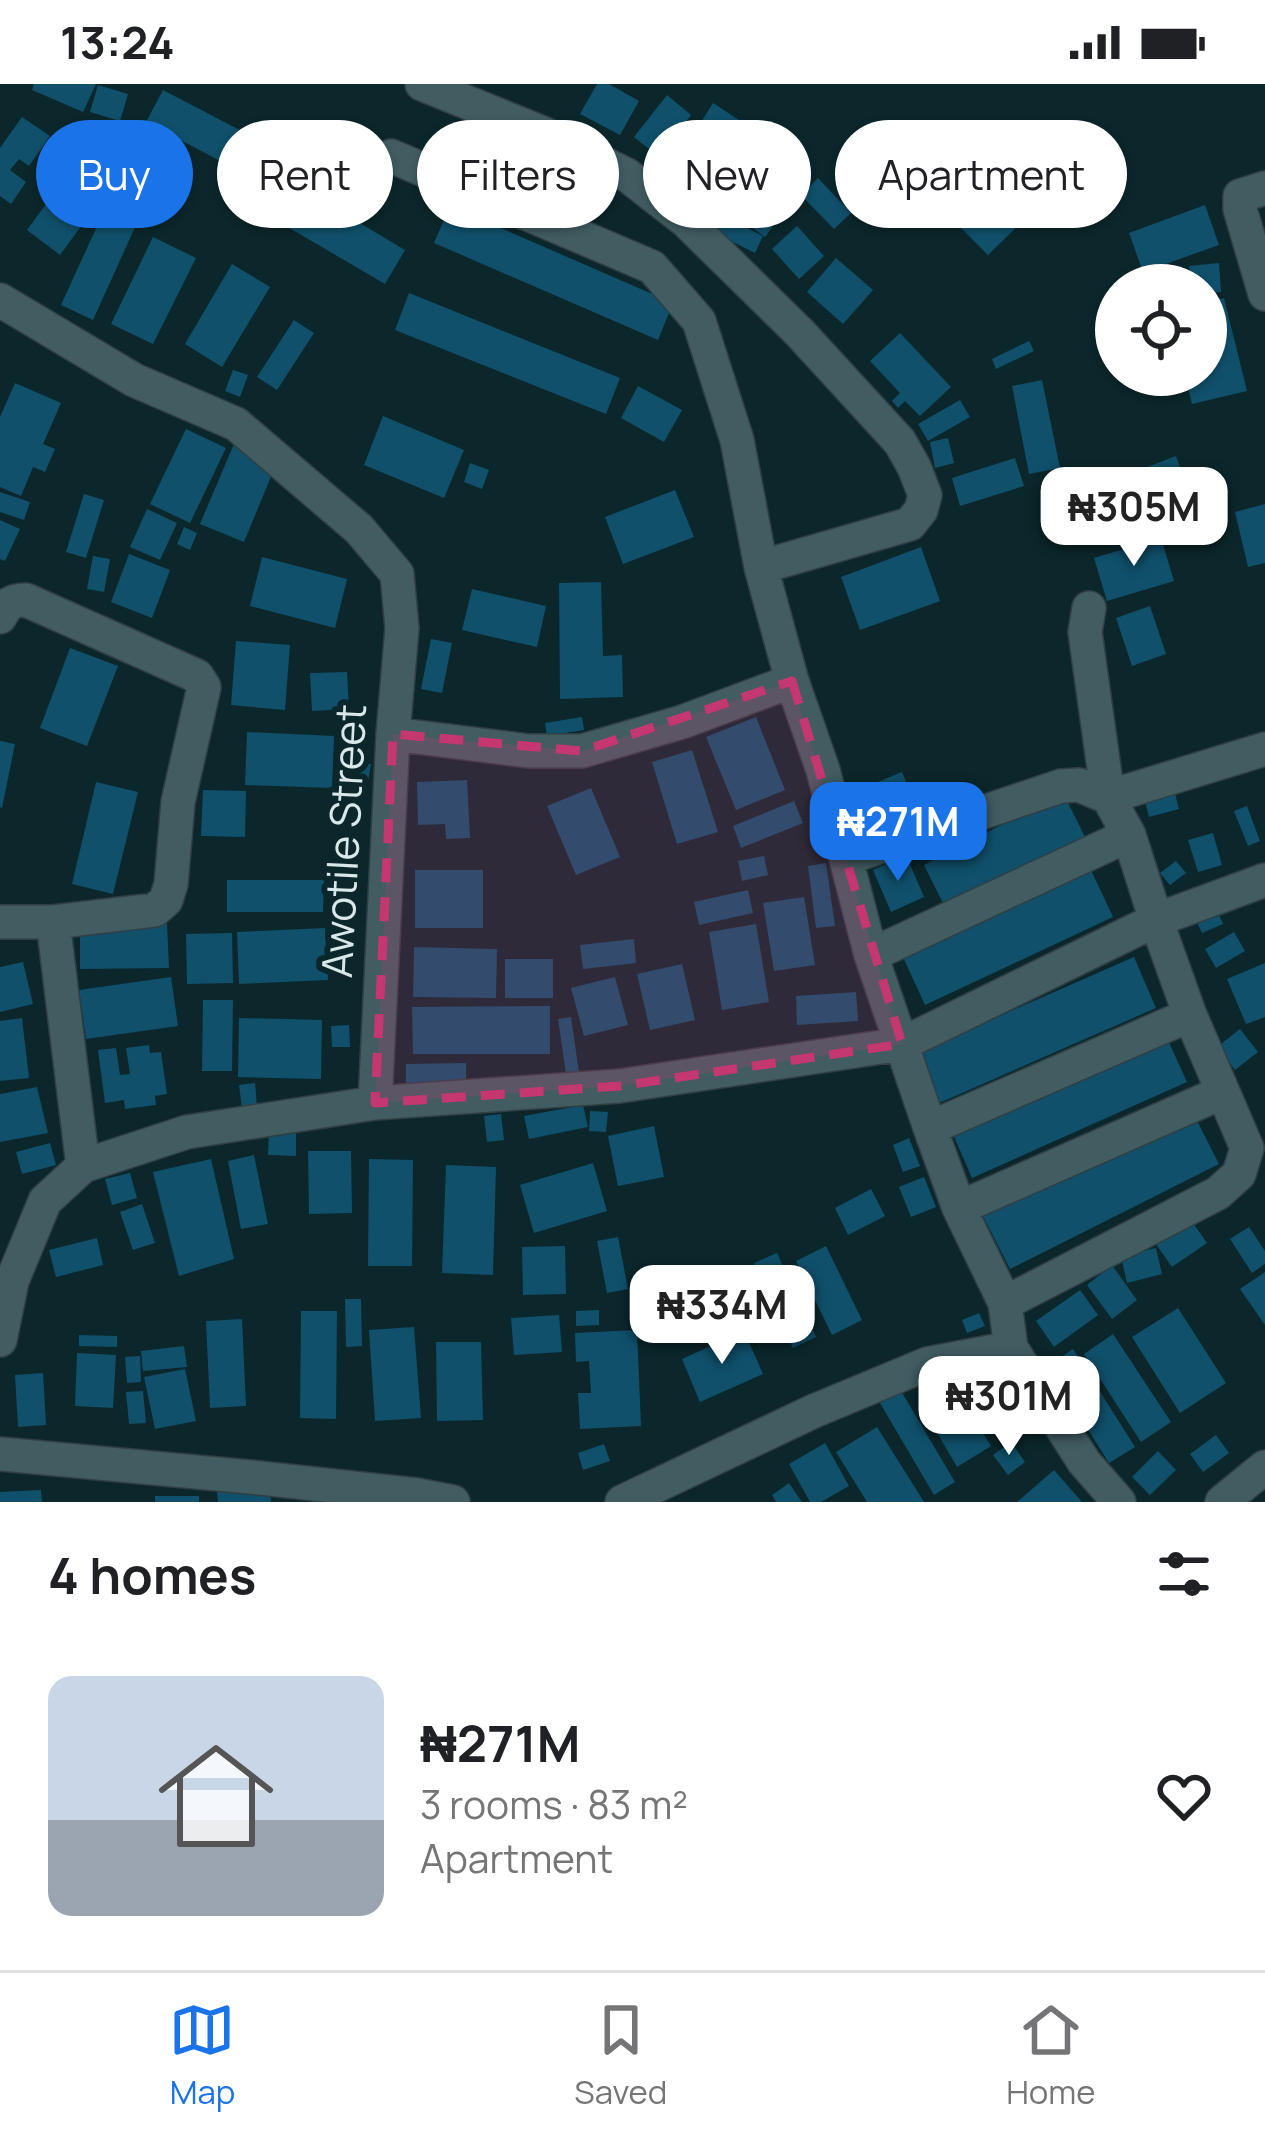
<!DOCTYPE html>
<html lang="en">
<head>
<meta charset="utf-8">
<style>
  :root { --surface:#fff; --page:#f6f6f6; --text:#202124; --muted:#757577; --line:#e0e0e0; --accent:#1a73e8 }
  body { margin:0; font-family:Manrope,sans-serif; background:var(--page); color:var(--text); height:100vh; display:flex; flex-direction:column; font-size:45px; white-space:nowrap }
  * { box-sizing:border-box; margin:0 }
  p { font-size:39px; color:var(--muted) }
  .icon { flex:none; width:66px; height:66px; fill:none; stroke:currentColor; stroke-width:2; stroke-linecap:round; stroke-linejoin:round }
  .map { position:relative; height:1418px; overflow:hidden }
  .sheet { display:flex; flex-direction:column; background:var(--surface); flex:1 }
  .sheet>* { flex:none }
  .guide { position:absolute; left:36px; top:36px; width:1194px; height:108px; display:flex; gap:24px }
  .fabs { position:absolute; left:1095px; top:180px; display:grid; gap:24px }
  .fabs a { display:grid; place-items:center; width:132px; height:132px; border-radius:50%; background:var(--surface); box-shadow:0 3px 9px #0004; font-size:60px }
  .price { position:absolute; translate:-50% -102px; padding:0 27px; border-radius:24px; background:#fff; color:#222; font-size:39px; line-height:78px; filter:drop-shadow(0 3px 6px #0008) }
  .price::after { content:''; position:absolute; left:50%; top:72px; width:36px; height:27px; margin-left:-18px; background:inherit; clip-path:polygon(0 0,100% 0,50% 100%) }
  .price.current { background:var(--accent); color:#fff }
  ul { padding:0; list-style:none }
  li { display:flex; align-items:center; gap:36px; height:300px; padding:0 48px }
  li span { display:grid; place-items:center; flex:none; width:336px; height:240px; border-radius:24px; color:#555 }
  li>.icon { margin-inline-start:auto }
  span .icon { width:144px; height:144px; fill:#fffc; stroke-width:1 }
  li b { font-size:51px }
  h2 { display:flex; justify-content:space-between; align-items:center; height:144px; padding:0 48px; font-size:51px }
  .chip { padding:0 42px; border-radius:54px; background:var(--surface); box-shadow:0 3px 9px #0004; font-size:42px; line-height:108px }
  .chip.current { background:var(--accent); color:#fff }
  .status { display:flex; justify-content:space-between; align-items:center; height:84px; padding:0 60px; background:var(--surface); direction:ltr }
  .status svg { height:33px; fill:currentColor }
  .dock { display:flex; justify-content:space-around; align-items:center; height:168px; border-top:3px solid var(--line); background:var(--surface); font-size:33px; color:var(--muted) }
  .dock a { display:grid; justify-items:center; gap:6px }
  .dock .current { color:var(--accent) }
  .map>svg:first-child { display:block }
  .building { fill:#10506b }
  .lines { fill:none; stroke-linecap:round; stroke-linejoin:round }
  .minor-casing { stroke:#303f43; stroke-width:36 }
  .minor { stroke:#415d62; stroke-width:33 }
  .marked { fill:#c53771; fill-opacity:0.2; stroke:#c53771; stroke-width:9; stroke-dasharray:24 15; stroke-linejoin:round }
  .labels { text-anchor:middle; stroke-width:12; stroke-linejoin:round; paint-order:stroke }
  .street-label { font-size:42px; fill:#d9e8eb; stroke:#0b272b }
</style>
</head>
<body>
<div class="status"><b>13:24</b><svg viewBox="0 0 49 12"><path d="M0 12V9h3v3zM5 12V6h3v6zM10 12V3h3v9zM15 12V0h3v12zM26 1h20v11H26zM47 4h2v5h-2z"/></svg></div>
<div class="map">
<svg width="1265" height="1418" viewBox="0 0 1265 1418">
  <rect width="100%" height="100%" fill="#0b272b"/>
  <path class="building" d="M34,0H96L83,28L32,6Z
    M597,0H609L639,17L620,51L580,30Z
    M98,1L128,10L120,37L90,28Z
    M163,6L305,80L289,113L146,38Z
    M667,11L691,31L659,73L634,53Z
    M713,19L742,38L704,99L674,81Z
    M22,33L50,52L29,82L19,75L10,86L26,98L11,120L0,112V64Z
    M768,60L810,91L765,153L723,122Z
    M71,86L104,111L60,171L27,146Z
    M818,94L851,129L834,145L801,111Z
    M999,102L1028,132L988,171L959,142Z
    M306,107L405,166L385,200L286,142Z
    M109,116L141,130L93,236L61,221Z
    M1205,121L1219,161L1143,188L1129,149Z
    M450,122L673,219L658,256L434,159Z
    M723,132L763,152L755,169L715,149Z
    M797,142L824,172L799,195L772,165Z
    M153,153L196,174L153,260L111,240Z
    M836,174L873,206L843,240L807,208Z
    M1219,179L1221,208L1206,209V201H1191L1189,182Z
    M232,180L270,203L222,283L185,260Z
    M409,209L620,294L606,330L395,246Z
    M1224,214L1247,307L1192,320L1185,291H1206V219Z
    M294,236L314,249L277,306L257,293Z
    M900,249L951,303L920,332L905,317L898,324L892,317L900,309L870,277Z
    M1029,257L1034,267L996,285L992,275Z
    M233,286L248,291L240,313L225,307Z
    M1042,296L1060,384L1029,390L1012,302Z
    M15,299L61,319L43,360L55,365L45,388L33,383L21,412L0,403V333Z
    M638,302L682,326L664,358L621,334Z
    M960,316L970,333L928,357L918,340Z
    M383,332L464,366L444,414L364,381Z
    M186,345L226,364L190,439L150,420Z
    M948,354L954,379L935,384L930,358Z
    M234,360L277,378L244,458L200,440Z
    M1176,372L1194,420L1096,456L1083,422L1070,427L1063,406L1093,395L1097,402Z
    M1015,374L1024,402L960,422L952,394Z
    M470,379L489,386L482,405L464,398Z
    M675,406L694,453L623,480L605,433Z
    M0,408L30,418L24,436L0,428Z
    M84,410L104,416L86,474L66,468Z
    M1265,420V479L1248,483L1235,428Z
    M147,425L177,439L160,476L130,463Z
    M0,436L20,445L5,477L0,475Z
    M184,443L197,449L190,466L177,460Z
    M1161,454L1174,497L1107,517L1094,474Z
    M921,463L940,517L860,546L841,493Z
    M129,470L170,486L152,534L111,518Z
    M93,472L110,475L104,508L87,505Z
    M262,473L347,495L335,544L250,522Z
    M601,498L603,572L622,571L623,613L560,615L559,499Z
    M472,505L546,522L537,563L462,546Z
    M1150,522L1166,570L1132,582L1116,534Z
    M431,555L452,559L442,609L421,605Z
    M236,557L290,561L285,626L231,621Z
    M70,564L118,582L87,662L40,644Z
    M347,588L349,625L312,627L310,589Z
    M582,633L584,646L547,652L545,639Z
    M756,633L785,706L736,726L706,653Z
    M247,648L334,652L332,704L245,701Z
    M0,657L15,660L2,724L0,723Z
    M692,666L718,748L677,760L652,678Z
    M356,678L371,680L368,697L354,695Z
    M902,688L915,721L867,741L854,708Z
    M467,696L470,754L446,755L445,740L418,741L417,698Z
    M96,698L138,708L113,810L72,800Z
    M1173,701L1179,725L1149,733L1143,709Z
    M591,704L620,773L576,791L547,722Z
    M203,706L246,707L245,753L201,752Z
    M1063,709L1087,757L948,829L924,781Z
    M794,717L803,739L741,764L733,742Z
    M1247,722L1260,757L1248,762L1234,727Z
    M1213,749L1222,781L1198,788L1188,756Z
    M906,771L924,813L891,828L873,786Z
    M764,772L768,791L742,797L738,777Z
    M1176,777L1186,789L1170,801L1160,789Z
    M826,779L835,842L816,844L808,782Z
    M1090,784L1113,833L925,921L902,871Z
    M415,786H483V844H415Z
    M227,796H324L323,828H227Z
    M748,806L753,829L699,841L694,818Z
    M804,813L815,881L774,887L763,819Z
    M1214,820L1223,840L1202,849L1193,830Z
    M80,838L167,839L169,884L80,885Z
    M756,840L769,918L722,926L709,848Z
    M325,844L328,896L239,900L237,848Z
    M1234,848L1245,867L1216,884L1205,865Z
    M232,849L233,899L187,900L186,850Z
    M634,855L636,879L583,885L580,861Z
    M345,857L346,876L334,877L333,858Z
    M414,863L497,865L496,914L413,913Z
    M1134,873L1156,924L937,1020L915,969Z
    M505,875H553V914H505Z
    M23,878L33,920L0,928V883Z
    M1265,879V933L1246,940L1227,895Z
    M682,880L695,936L650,946L637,890Z
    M171,893L178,942L86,955L79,906Z
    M615,893L628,941L584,952L571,904Z
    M856,908L858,937L797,941L796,912Z
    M203,916H233L232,987H202Z
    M550,922V970H413L412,923Z
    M571,933L579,988L566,990L558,935Z
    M22,934L29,994L0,997V937Z
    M239,934L322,936L321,995L238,993Z
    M349,941L350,963H332L331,942Z
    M1240,945L1258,968L1235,986L1217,963Z
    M1166,952L1187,998L972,1094L952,1048Z
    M149,961L150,969L161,968L167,1010L155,1012L156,1021L125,1025L124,1016L105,1019L98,966L116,964L120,991L130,990L126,964Z
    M466,979V1003L406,1004V980Z
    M255,999L257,1023L242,1025L239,1001Z
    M37,1003L48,1049L0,1058V1010Z
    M583,1021L588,1043L529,1055L524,1032Z
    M590,1027L608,1028L606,1048L589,1047Z
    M1192,1027L1219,1080L1010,1185L983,1132Z
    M501,1030L504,1056L487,1058L484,1032Z
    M654,1042L664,1093L618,1102L608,1052Z
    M269,1047H296V1072L268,1071Z
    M909,1054L920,1082L903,1088L893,1061Z
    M50,1059L56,1081L22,1090L16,1068Z
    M308,1067H351L352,1129L309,1130Z
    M254,1071L268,1140L241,1145L228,1077Z
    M211,1075L234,1175L179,1192L153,1088Z
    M369,1075L413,1076L412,1182H368Z
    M593,1079L607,1127L534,1149L520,1101Z
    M446,1081L496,1083L493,1191L442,1189Z
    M130,1089L137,1114L112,1121L105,1095Z
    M924,1093L936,1123L911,1133L899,1103Z
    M871,1105L885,1132L848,1151L835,1124Z
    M142,1120L155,1159L133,1166L120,1128Z
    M1188,1132L1207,1159L1172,1183L1153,1156Z
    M1249,1143L1265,1167V1180L1252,1189L1230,1155Z
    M618,1153L628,1205L607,1209L597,1157Z
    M97,1154L103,1181L56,1193L49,1166Z
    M565,1162L566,1210L523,1211L522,1163Z
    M826,1162L862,1236L832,1251L796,1177Z
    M1156,1164L1162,1190L1127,1199L1121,1172Z
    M777,1169L816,1253L793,1264L754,1179Z
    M1112,1181L1137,1216L1112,1235L1087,1201Z
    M1265,1188V1241L1240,1205Z
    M1080,1206L1098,1231L1054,1263L1036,1237Z
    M345,1215H361L362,1262L346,1263Z
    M1178,1224L1226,1299L1180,1329L1132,1253Z
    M599,1226V1241L576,1242V1227Z
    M301,1227H337L336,1335L300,1334Z
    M979,1229L985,1242L967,1249L962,1236Z
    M559,1231L562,1268L514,1271L511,1234Z
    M242,1235L246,1322L210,1324L206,1237Z
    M414,1243L421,1334L375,1337L369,1246Z
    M637,1246L641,1342L580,1345L578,1309H591L589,1277L576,1278L575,1249Z
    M744,1247L763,1290L700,1318L682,1275Z
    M1113,1250L1171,1338L1141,1358L1084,1270Z
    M79,1251L117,1252V1263L79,1262Z
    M436,1258H481L483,1336L437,1337Z
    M184,1262L187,1283L143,1287L141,1267Z
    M1073,1265L1135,1363L1109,1379L1048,1282Z
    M77,1269L116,1271L113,1324L75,1322Z
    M140,1272L141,1298L127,1299L125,1273Z
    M988,1284L990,1299L964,1303L961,1288Z
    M185,1285L196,1337L155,1345L144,1293Z
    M43,1289L46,1341L18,1343L15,1291Z
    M143,1307L146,1339L129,1340L126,1308Z
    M901,1307L955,1398L934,1411L880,1319Z
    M961,1313L991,1362L957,1383L928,1333Z
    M877,1343L924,1418H867L836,1368Z
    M1216,1351L1229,1369L1203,1388L1190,1370Z
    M1011,1358L1025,1378L1008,1391L993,1371Z
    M825,1359L849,1402L821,1418H810L789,1380Z
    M604,1360L610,1377L583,1386L578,1369Z
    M1158,1367L1176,1386L1150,1411L1132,1393Z
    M1054,1386L1082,1418H1017Z
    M789,1399L802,1418H776L772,1411Z
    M41,1406L42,1418H0V1408Z
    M270,1406L271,1418H218L217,1408Z
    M155,1412H199V1418H155Z"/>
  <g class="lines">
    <defs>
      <path id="minor" d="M422,0L545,50L627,91L686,137L800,249L900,358L914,383L925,411L921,426L910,440L761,483
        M391,72L652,183L699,237L737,356L761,483L792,597L823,686L871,871L930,1044L959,1124L1005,1219L1011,1264L1084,1378L1119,1418
        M1265,104L1240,112V125L1265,210
        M0,216L134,296L236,340L359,445L397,490L402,544L393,650L375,1019L187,1048L83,1082L45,1117L12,1197L0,1256
        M0,533C7,520 11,516 26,516L197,592L204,603L178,718L171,800L166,816L155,826L53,838H0
        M393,650L529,667H582L682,638L792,597
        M847,774L1061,702L1079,701L1108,713L1265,665
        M53,838L83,1082
        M871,871L1129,751
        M375,1019L620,1002L902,960L1156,836L1265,796
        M930,1044L1190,931
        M959,1124L1223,1008
        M1005,1219L1218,1109L1239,1090L1247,1064L1190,931L1156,836L1129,751L1108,713L1085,548L1089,524
        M0,1370L250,1393L417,1411L453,1418
        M622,1418L814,1327L927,1280L1011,1264
        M1222,1418L1265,1383"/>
    </defs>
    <use href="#minor" class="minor-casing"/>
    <use href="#minor" class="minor"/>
  </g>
  <path class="marked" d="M792,597L902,960L620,1002L375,1019L393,650L582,667Z"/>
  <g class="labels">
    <g class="street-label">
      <text transform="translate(344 757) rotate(-87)" y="15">Awotile Street</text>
    </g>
  </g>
</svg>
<div class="fabs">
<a><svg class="icon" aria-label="locate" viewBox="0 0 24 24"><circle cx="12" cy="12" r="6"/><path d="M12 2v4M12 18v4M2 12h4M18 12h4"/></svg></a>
</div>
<b class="price" style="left:1134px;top:485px">₦305M</b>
<b class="price current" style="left:898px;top:800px">₦271M</b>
<b class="price" style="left:722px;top:1283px">₦334M</b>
<b class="price" style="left:1009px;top:1374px">₦301M</b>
<div class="guide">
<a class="chip current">Buy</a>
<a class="chip">Rent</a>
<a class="chip">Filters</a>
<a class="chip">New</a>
<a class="chip">Apartment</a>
</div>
</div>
<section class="sheet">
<h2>4 homes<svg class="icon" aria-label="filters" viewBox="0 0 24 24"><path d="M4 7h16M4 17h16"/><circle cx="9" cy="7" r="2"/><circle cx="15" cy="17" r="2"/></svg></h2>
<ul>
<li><span style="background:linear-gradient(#c9d6e8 60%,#9aa5b1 0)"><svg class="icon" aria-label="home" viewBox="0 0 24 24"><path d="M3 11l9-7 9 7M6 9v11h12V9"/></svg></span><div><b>₦271M</b><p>3 rooms · 83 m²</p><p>Apartment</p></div><svg class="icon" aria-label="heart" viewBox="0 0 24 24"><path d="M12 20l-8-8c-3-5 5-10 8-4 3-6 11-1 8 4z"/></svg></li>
</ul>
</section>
<nav class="dock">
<a class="current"><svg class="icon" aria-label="map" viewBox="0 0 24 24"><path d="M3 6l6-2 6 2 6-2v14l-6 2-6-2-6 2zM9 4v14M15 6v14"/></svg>Map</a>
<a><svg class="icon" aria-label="saved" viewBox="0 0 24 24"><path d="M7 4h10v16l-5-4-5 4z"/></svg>Saved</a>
<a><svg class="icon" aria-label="home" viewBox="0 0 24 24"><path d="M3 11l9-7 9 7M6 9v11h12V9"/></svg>Home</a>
</nav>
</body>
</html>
